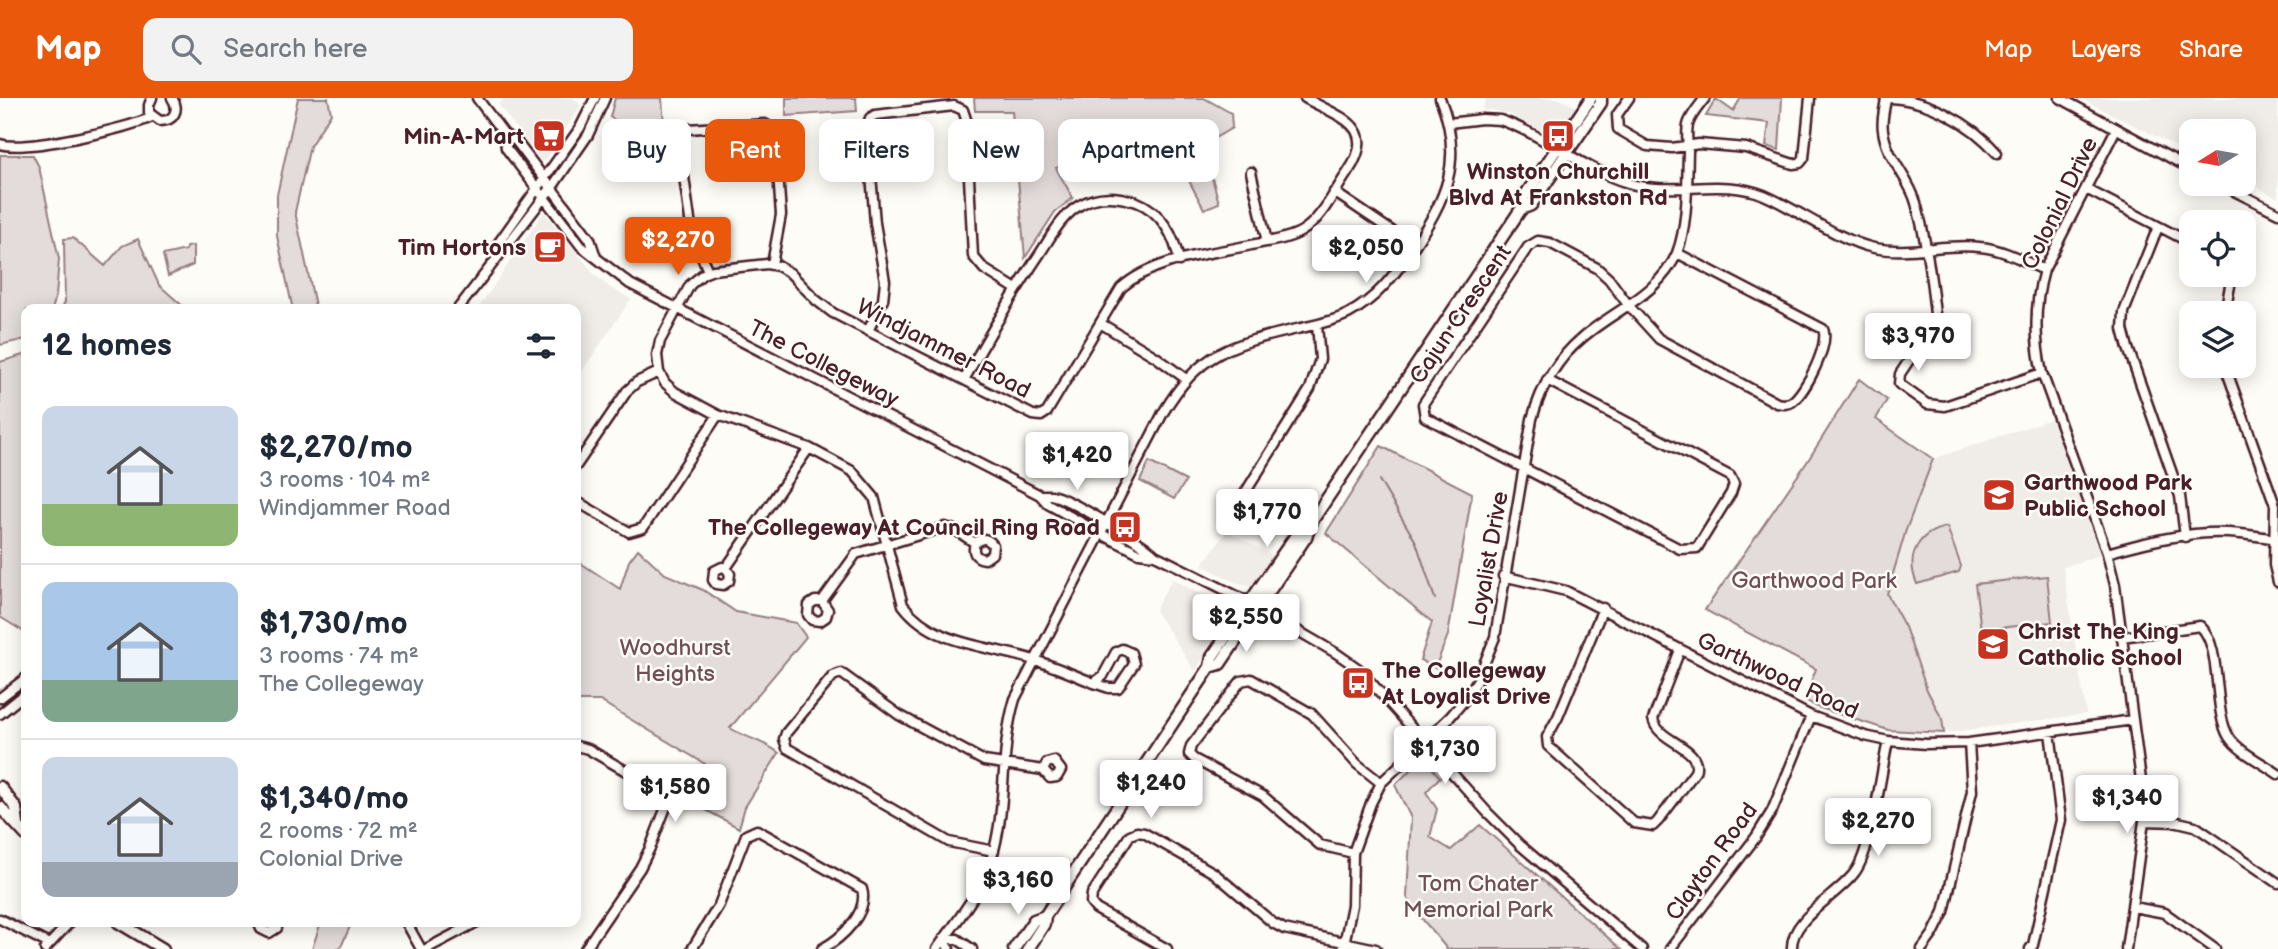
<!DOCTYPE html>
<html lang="en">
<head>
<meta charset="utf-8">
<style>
  :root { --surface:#fff; --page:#f2f2f3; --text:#1f2937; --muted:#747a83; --line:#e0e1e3; --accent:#ea580c }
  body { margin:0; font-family:"Balsamiq Sans",sans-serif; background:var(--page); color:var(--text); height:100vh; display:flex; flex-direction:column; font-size:26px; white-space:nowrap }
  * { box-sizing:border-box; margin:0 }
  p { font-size:23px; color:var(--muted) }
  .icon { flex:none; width:38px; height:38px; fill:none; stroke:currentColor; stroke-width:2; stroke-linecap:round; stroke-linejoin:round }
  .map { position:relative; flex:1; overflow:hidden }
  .drawer { position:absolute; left:21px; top:206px; width:560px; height:623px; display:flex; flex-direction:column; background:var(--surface); border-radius:14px; box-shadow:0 4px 18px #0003 }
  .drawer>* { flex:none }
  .banner { position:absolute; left:602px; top:21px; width:665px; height:63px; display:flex; gap:14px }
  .needle { width:46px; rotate:259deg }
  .buttons { position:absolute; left:2179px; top:21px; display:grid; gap:14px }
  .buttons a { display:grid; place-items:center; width:77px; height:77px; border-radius:14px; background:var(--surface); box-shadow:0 4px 18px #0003; font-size:35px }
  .price { position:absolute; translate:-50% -60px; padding:0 16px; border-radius:7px; background:#fff; color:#222; font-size:23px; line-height:46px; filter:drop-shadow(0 2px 4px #0008) }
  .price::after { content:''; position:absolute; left:50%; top:42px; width:21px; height:16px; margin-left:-10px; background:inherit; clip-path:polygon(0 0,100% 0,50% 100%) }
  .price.active { background:var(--accent); color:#fff }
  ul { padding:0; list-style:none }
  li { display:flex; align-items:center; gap:21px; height:175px; padding:0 21px }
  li+li { border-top:2px solid var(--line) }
  li span { display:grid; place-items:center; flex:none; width:196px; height:140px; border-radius:14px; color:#555 }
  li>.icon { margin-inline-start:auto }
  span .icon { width:84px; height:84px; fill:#fffc; stroke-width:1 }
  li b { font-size:30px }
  h2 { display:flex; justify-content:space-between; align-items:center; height:84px; padding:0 21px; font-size:30px }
  .tag { padding:0 24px; border-radius:14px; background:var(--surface); box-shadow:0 4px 18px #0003; font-size:24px; line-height:63px }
  .tag.active { background:var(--accent); color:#fff }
  header { display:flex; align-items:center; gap:42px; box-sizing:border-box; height:98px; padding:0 35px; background:var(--accent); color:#fff }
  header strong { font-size:33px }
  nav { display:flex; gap:38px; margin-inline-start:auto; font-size:24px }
  .search { width:490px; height:63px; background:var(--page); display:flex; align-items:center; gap:18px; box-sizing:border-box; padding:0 24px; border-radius:14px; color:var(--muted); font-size:26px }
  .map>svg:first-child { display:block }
  .built { fill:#f0ece8 }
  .green { fill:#e3dcda; stroke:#967e82; stroke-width:2 }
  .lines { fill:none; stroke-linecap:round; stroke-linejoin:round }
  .stream { stroke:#91777b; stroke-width:2 }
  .minor-casing { stroke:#4a1f2b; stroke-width:13 }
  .major-casing { stroke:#4a1f2b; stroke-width:15 }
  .minor { stroke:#fdfcf7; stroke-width:8 }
  .major { stroke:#fdfcf7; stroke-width:10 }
  .labels { text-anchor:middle; stroke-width:5; stroke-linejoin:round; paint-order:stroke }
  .poi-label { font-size:23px; font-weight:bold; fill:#4a1f2b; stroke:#fdfcf7; text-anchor:end }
  .street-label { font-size:23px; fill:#4a1f2b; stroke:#fdfcf7 }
  .park-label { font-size:23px; fill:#704e57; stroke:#fdfcf7 }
</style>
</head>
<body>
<header>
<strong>Map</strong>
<div class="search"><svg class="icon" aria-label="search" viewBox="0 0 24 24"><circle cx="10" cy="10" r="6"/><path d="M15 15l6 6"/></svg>Search here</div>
<nav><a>Map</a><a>Layers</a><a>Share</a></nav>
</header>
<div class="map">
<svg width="2278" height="851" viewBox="0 0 2278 851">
  <rect width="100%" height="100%" fill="#fdfcf7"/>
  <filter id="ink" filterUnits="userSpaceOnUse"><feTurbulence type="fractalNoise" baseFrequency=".0143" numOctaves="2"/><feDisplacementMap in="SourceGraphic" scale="14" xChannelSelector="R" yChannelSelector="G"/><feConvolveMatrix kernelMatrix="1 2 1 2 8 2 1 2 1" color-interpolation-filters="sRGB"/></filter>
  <g filter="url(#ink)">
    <path class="built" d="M505,0H573L581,7L545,63H541L498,6Z
      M1486,0H1557L1576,9L1557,38L1554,39L1509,16L1493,12H1482Z
      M2080,0H2278V100L2244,82V33H2191V56Z
      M544,114L595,177L609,189L631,201L576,282V212H477Z
      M2051,321L2100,457L2063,469L2086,616L1944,635L1942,621L1927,592L1905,529L1887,496L1906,432L1933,361Z
      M1227,433L1274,458L1252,489L1233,483L1202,467Z
      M1172,481L1233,514L1195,573L1155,512Z"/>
    <path class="green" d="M298,0H328L331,15L310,48L295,114L316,212H293L277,138V97Z
      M615,0H662L664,28L633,34L610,19Z
      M786,0H856L857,13L786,18Z
      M974,0H1204L1231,15L1232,30L1203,47L1219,105L1204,111L1187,79L1145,56L1100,52L1056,70L1073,100L1055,114L1025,160L1012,13H975Z
      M1741,0H1782L1779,52L1766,48L1769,25L1706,18L1716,1L1733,13Z
      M0,57H33L39,69L59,161L56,198L52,212H26V241L0,247Z
      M73,140L105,168L122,148L138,141L159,187L187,212H61L65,204L64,141Z
      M193,148V167L168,178L163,157L186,152V149Z
      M26,256V535L0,519V264Z
      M1859,281L1887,302L1876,321L1933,361L1906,432L1887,496L1905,529L1927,592L1942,621L1944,635L1888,632L1817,609L1804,601L1816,571L1705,512L1807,364Z
      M1381,348L1472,395L1448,537L1435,570L1420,562L1432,524L1326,435Z
      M1149,364L1186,383L1174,401L1140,383Z
      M1947,429L1961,468L1959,474L1917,486C1905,458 1918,434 1947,429Z
      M638,451L665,476L703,492L736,514L796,525L806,539L730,630C746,640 764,643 779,655L745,709L739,730L682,699L681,693L705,666L600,603H576V462L620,491L629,463Z
      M2047,478L2052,524L1981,532L1975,486Z
      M1425,662L1440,679L1426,694L1437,711L1430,739L1451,752L1480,727L1621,851H1447L1413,810L1407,799L1411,720L1395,687L1420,663Z
      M321,824H352L340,851H312Z"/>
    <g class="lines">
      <path class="stream" d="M1379,382L1416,444L1435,501"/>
      <defs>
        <path id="minor" d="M152,0L149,7V15L160,23C174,23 180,12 172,0
          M477,0L504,36L516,43L590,141L596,159
          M1629,0L1617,17L1618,31L1647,48L1672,50L1699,46L1746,50L1793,66L1800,65L1804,60L1810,0
          M1886,0C1885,10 1881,22 1883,32C1886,60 1909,79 1916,105C1925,135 1932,185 1935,216L1933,226L1900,276L1899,286L1927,306L1945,308L2042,275
          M1886,0C1926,0 1971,25 1997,55
          M2060,0L2191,71
          M1449,25L1482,21L1500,22C1545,37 1582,71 1628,85C1673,99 1720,79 1764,97C1797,111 1840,143 1874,150C1909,157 1945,145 1980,149C2003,151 2024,163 2044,172
          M2116,31L2044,172C2034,207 2034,239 2042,275L2107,455L2115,487L2143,697L2144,723L2126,851
          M504,36L506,50L581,148L630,186L1040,397L1048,406L1109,440L1139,455L1155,457
          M0,46C25,54 127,31 152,19
          M1251,74L1267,144
          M2220,86L2278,115
          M2086,91L2191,145
          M1334,94L1414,148
          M2158,129L2124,214L2123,231L2128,250L2180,398L2185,439
          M497,158V147L580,30L595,0
          M708,173L692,136L679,43L681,35L688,31L765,26L775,32L781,117L772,166
          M457,212L555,85L588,37L605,0
          M2225,215L2232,177
          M1100,225L1156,259L1186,281
          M868,233L883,202L885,183L875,125L867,29L870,20L875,17L954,8L963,12L966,21L973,158L984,171L1016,191
          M2225,268L2275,407L2274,467L2278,484
          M964,282C988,239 1012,197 1039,157C1051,139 1061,118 1080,107C1098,96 1117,98 1137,104C1161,113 1175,139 1179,163
          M1547,282L1730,378L1734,386L1731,395L1697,450L1680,451L1425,319L1423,306L1528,149L1538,143L1550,145L1597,170L1609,181L1629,208L1659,241L1777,305C1783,306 1788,307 1793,303C1806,293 1830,246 1823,231L1677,155
          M576,368L627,293L637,284L659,274
          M1040,397C1044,397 1047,397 1051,397C1068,400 1142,444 1155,457L1243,501L1336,555L1359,571L1487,714L1520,747L1642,851
          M576,403L629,434L643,430L718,317
          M1230,419L1310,291L1320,261L1317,227
          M2107,455C2145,444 2189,433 2229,435C2246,436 2262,439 2278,441
          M726,470L730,476L729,483L723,487L716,486L713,482L714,473L722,469L726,470L809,350
          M1503,478L1566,493L1811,618L1865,638L1888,643L1926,646L1969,645L2133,622
          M822,503L828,512L826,519L820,523L812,522L808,517L809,507L815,503H822L856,456L945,429L957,433L975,445C982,439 988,440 993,447L992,456L985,461C975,460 972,454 975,445
          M1603,510L1558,619L1547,639L1548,648L1634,725L1653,728L1658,723L1695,674C1704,649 1657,644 1653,621L1680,552
          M2122,539L2200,528C2223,548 2212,612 2229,639C2239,654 2263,665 2278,676
          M1094,585L1109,590H1118L1134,566L1131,555L1122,551L1116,554L1103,578L1094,585C1074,577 1054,568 1034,562C988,547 934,548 903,507L874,399L852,373L809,350L718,317L675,294L665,285L659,274L657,257L660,243L690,187L703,176L713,172L767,166L778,168L790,175L816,202L833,215L1033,317L1041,318L1047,314L1121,190C1156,159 1212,156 1256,146C1271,143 1289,141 1302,133C1322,121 1335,92 1348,74C1379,28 1341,20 1305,0
          M0,600L26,580
          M0,616L26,595
          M576,648L588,651L664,695L668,704L650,750L640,770L585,851
          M2144,723L2178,724L2195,728L2278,785
          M994,753L949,744L787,650L784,641L786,635L833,578L841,575L899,617L984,663L1043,672L1050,680L1057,679L1061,672L1054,663L1047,665L1043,672
          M1353,755L1320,747L1263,698L1194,661L1189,656L1191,648L1241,583L1251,581L1312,616L1357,666L1381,685
          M2133,809L2165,815L2215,851
          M0,821L49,846
          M258,824L261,831L269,835L277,830L278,824
          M406,824L421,851
          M45,851L70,824
          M426,851L477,824
          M692,851L719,807L746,737L757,732L862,791C869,815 842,840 822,851
          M937,851C959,820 984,790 994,752C1007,703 1000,650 1015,601L1163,315C1199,254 1232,246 1297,231C1314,227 1332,224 1348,216C1376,201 1393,179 1411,153C1446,101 1465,63 1440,0
          M949,851L944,840L957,841L972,851
          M1167,851L1096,811L1091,805L1092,796L1130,737L1137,734L1144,735L1214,775L1273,825L1284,831L1376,851
          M1343,851L1352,807L1353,755L1371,705L1381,685L1450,619L1467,599L1478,581L1495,539L1532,321C1541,289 1557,261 1582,240C1614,212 1659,197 1677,155C1688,127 1687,84 1688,54C1688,45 1686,35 1688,27C1690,18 1699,8 1705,0
          M1670,851L1756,739L1772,713L1811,618
          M1792,851C1790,820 1839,797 1855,774C1872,751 1881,674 1888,643
          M1922,851L1933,836L1944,814L1972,693L1969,645
          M2030,851L2033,847L2061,722L2050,634"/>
        <path id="major" d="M1521,111L1531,107L1601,5V0
          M1210,569L1220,566L1306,439L1312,423L1521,111L1524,99L1591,0
          M0,689L16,710L18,726
          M0,709L26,737
          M118,824L163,851
          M1014,851L1034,822L1045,818
          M1028,851L1044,826L1045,818L1210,569L1212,559L1298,434L1311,424"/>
      </defs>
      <use href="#minor" class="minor-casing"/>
      <use href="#major" class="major-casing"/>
      <use href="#minor" class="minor"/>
      <use href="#major" class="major"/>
    </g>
  </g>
  <defs>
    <symbol id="supermarket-square" viewBox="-11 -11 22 22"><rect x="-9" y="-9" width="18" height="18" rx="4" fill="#c8321e" stroke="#fdfcf7"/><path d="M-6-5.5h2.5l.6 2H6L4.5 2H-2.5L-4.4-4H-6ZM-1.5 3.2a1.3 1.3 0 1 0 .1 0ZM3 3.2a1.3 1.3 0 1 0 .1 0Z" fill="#fff"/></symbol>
    <symbol id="bus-square" viewBox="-11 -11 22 22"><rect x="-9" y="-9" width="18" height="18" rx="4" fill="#c8321e" stroke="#fdfcf7"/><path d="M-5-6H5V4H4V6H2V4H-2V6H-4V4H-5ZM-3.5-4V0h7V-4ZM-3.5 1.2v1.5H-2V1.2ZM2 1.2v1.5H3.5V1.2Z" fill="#fff"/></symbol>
    <symbol id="cafe-square" viewBox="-11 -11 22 22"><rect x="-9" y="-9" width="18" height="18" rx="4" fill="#c8321e" stroke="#fdfcf7"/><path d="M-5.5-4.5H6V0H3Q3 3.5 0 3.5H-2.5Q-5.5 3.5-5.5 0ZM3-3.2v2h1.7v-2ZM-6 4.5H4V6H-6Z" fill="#fff"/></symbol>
    <symbol id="school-square" viewBox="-11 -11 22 22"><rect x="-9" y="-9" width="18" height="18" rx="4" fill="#c8321e" stroke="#fdfcf7"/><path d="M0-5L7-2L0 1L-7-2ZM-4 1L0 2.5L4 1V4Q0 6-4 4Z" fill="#fff"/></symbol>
  </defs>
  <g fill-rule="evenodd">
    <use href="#supermarket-square" x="530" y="19" width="38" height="38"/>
    <use href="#bus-square" x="1539" y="19" width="38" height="38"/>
    <use href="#cafe-square" x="531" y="130" width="38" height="38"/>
    <use href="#school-square" x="1980" y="378" width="38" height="38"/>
    <use href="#bus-square" x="1106" y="410" width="38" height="38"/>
    <use href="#school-square" x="1974" y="527" width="38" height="38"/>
    <use href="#bus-square" x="1339" y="566" width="38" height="38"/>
  </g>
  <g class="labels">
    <g class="poi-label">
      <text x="524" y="46">Min-A-Mart</text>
      <text x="1558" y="81" text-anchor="middle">Winston Churchill<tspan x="1558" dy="26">Blvd At Frankston Rd</tspan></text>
      <text x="526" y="157">Tim Hortons</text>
      <text x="2024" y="392" text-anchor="start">Garthwood Park<tspan x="2024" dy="26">Public School</tspan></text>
      <text x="1100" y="437">The Collegeway At Council Ring Road</text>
      <text x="2018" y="541" text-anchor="start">Christ The King<tspan x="2018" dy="26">Catholic School</tspan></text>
      <text x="1382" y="580" text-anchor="start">The Collegeway<tspan x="1382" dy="26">At Loyalist Drive</tspan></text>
    </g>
    <g class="street-label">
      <text transform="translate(2059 105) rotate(-64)" y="8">Colonial Drive</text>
      <text transform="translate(1460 216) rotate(-56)" y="8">Cajun Crescent</text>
      <text transform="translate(944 250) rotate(27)" y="8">Windjammer Road</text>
      <text transform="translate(824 265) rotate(27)" y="8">The Collegeway</text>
      <text transform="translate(1488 461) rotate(-80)" y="8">Loyalist Drive</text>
      <text transform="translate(1778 577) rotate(25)" y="8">Garthwood Road</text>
      <text transform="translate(1711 763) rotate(-54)" y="8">Clayton Road</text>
    </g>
    <g class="park-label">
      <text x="1814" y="490">Garthwood Park</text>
      <text x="675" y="557">Woodhurst<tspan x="675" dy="26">Heights</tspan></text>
      <text x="1478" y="793">Tom Chater<tspan x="1478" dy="26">Memorial Park</tspan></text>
    </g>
  </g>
</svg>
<div class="buttons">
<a><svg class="needle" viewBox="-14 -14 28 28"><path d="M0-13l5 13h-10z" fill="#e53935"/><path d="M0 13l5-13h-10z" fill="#747a83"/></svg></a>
<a><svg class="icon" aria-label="locate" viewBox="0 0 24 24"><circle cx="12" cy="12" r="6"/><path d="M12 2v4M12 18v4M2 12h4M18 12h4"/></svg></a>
<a><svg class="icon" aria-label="layers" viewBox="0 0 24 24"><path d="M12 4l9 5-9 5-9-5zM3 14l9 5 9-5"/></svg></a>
</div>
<b class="price active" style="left:678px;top:179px">$2,270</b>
<b class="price" style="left:1366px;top:187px">$2,050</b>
<b class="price" style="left:1918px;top:275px">$3,970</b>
<b class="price" style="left:1077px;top:394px">$1,420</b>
<b class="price" style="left:1267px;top:451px">$1,770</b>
<b class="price" style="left:1246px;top:556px">$2,550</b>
<b class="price" style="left:1445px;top:688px">$1,730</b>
<b class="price" style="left:1151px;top:722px">$1,240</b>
<b class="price" style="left:675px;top:726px">$1,580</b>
<b class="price" style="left:2127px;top:737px">$1,340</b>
<b class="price" style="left:1878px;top:760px">$2,270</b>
<b class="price" style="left:1018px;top:819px">$3,160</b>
<div class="banner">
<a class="tag">Buy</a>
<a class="tag active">Rent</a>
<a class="tag">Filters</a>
<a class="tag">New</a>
<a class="tag">Apartment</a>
</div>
<section class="drawer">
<h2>12 homes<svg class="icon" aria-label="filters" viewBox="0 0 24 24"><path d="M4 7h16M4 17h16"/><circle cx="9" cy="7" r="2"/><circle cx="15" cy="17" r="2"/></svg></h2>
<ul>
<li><span style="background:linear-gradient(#c9d6e8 70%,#8fb573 0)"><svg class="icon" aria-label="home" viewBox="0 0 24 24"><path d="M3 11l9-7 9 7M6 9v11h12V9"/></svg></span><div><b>$2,270/mo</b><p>3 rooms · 104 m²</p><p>Windjammer Road</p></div></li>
<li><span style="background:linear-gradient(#a9c7e8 70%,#7fa58c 0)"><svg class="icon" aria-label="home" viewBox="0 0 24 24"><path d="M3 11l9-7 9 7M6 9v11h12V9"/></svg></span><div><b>$1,730/mo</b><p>3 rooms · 74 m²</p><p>The Collegeway</p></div></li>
<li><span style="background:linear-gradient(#c9d6e8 75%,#9aa5b1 0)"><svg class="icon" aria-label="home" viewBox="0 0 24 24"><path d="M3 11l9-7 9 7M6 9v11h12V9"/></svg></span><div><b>$1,340/mo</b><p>2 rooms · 72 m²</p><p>Colonial Drive</p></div></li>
</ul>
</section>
</div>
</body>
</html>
